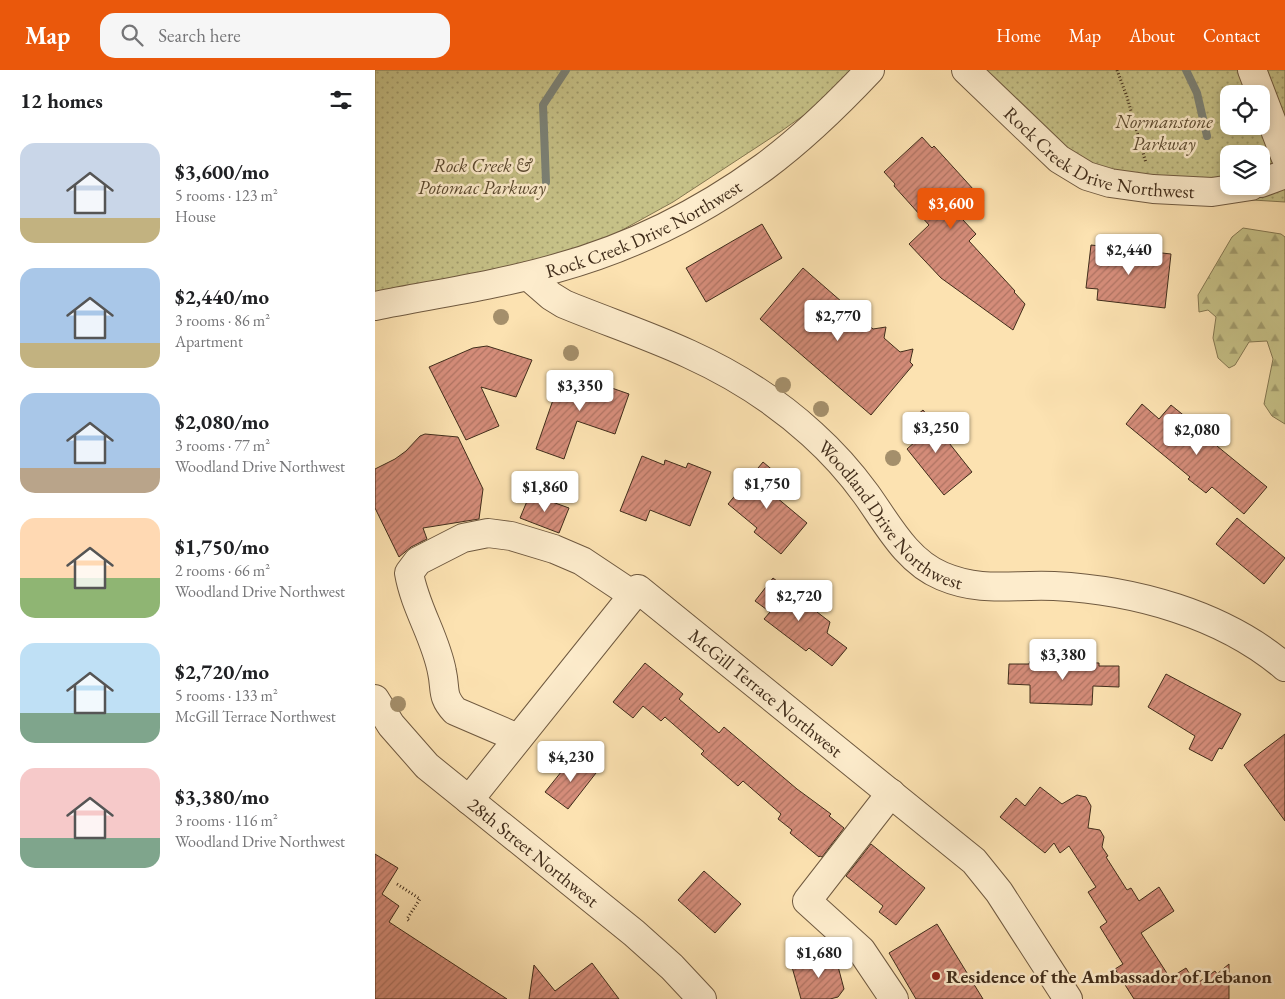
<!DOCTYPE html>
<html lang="en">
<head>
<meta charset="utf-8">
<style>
  :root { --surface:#fff; --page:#f6f6f6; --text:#202124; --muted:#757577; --accent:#ea580c }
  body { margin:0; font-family:"EB Garamond",serif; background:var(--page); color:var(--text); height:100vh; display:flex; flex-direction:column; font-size:19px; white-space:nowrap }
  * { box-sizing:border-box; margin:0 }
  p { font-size:16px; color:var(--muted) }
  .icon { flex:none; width:28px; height:28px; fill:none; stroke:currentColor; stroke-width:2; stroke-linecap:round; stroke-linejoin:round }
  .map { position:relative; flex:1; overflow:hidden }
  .panel { display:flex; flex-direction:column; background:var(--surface); width:375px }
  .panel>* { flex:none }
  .fabs { position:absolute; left:845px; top:15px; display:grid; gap:10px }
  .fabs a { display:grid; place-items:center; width:50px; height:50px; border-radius:10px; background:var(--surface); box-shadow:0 2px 8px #0003; font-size:25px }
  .price { position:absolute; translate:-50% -42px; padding:0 11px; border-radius:5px; background:#fff; color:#222; font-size:16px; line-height:32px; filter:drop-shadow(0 1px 2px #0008) }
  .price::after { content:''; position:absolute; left:50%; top:30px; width:15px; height:11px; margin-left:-8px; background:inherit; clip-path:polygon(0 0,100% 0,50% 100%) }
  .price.active { background:var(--accent); color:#fff }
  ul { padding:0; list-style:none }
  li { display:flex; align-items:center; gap:15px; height:125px; padding:0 20px }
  li span { display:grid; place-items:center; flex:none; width:140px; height:100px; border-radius:15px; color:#555 }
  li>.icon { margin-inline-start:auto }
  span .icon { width:60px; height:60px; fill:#fffc; stroke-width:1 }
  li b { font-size:21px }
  h2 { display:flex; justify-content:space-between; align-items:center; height:60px; padding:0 20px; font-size:21px }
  header { display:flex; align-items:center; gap:30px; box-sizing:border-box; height:70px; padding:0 25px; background:var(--accent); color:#fff }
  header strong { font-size:24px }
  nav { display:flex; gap:28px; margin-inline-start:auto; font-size:18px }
  .search { width:350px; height:45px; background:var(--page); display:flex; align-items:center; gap:12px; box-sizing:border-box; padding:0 18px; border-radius:15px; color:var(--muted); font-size:19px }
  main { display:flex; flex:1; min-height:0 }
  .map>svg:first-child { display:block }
  .forest { fill:url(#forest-firs); stroke:#847751 }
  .park { fill:url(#park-dots); stroke:#847751; fill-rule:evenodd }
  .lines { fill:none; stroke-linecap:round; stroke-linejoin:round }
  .stream { stroke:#7c8378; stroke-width:8 }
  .building { fill:url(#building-hatch); stroke:#412d1b }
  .minor-casing { stroke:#705a40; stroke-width:30 }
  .path { stroke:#412d1b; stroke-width:3; stroke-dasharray:1 2.5; stroke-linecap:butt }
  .minor { stroke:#fdeccc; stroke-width:28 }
  .tree { fill:#a48f6b }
  .poi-dot { fill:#8f2418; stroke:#fdeccc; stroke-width:2 }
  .labels { text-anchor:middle; stroke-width:5; stroke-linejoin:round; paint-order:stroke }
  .park-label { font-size:19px; font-style:italic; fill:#5c4b31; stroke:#fdeccc }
  .street-label { font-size:19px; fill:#412d1b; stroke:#fdeccc }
  .poi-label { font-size:19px; font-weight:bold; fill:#412d1b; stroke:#fdeccc; text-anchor:start }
</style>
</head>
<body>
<header>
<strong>Map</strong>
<div class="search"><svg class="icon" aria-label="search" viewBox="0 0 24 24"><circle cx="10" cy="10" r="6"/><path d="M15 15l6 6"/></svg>Search here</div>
<nav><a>Home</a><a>Map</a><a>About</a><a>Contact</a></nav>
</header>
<main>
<section class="panel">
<h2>12 homes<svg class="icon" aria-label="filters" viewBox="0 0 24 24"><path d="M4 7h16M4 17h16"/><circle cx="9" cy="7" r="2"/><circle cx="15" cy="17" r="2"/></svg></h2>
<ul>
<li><span style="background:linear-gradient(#c9d6e8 75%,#c2b280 0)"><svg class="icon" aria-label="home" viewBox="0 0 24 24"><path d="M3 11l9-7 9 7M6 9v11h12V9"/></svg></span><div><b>$3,600/mo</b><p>5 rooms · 123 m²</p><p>House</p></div></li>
<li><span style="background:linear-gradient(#a9c7e8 75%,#c2b280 0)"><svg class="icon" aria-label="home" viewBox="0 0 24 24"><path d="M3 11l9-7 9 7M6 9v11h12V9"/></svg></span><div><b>$2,440/mo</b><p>3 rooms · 86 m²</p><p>Apartment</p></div></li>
<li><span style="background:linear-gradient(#a9c7e8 75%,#b9a48a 0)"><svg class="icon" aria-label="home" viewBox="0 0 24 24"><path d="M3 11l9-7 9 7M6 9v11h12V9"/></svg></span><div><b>$2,080/mo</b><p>3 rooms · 77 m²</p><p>Woodland Drive Northwest</p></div></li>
<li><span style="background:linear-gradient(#ffd9b3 60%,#8fb573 0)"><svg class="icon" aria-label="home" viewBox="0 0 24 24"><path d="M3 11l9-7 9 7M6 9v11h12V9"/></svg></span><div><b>$1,750/mo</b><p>2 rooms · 66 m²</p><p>Woodland Drive Northwest</p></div></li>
<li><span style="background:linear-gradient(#bfe0f5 70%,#7fa58c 0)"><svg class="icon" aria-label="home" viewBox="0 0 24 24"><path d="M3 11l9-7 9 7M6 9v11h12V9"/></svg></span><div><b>$2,720/mo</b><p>5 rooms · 133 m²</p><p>McGill Terrace Northwest</p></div></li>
<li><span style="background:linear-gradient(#f6c9c9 70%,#7fa58c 0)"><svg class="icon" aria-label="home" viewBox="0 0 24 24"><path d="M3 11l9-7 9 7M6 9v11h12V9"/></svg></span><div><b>$3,380/mo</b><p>3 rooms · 116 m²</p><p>Woodland Drive Northwest</p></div></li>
</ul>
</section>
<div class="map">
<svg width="910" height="929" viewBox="0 0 910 929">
  <defs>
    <pattern id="forest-firs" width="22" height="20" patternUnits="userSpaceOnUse" patternTransform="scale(1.25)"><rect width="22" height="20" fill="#c6c187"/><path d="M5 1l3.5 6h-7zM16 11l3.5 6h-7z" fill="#a29d6e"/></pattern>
    <pattern id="park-dots" width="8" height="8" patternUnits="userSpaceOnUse" patternTransform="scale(1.25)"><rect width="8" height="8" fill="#c6c187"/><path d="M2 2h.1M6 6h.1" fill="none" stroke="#a29d6e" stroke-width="1.8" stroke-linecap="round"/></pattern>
    <pattern id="building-hatch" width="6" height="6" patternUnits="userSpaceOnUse" patternTransform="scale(1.25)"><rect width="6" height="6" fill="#d48c79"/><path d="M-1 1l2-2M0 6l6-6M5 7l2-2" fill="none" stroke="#ae7362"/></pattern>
  </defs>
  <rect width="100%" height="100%" fill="#fce2b1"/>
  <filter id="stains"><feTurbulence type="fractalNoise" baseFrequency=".004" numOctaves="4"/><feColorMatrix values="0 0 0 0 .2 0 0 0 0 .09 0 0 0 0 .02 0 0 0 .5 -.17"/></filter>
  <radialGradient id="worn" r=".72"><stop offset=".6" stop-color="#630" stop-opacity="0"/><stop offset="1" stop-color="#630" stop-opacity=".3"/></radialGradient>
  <path class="forest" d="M868,158L906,164L910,167V354L897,346L889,334L898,289L892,271L874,272L860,295L854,298L843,288L838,268L841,247L833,240L824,242L823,225L857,167Z"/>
  <path class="park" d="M0,0H498L483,7L405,62L298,132L211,180L0,239Z
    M585,0H865L876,24H854V56H886V48L910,121V132L749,122ZM854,84H886V116H854Z
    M883,0H910V57Z"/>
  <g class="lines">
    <path class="stream" d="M811,0L822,23L832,66
      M171,112L168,35L191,0"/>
  </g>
  <path class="building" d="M547,67L557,78L559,76L609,131L588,150L601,164L594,171L640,221L639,222L650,234L638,260L566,208L534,174L554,155L519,116L520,114L509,102Z
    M387,154L407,188L331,232L311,198Z
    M716,175L796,184L790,238L722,230L723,219L711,218Z
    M428,198L498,259L511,257L509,268L525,282L538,279L535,292L538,295L496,345L385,249Z
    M112,276L157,290L141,327L106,317L124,356L91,370L54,297L98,278Z
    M188,301L254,324L240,364L202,351L189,389L161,379Z
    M767,334L784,349L796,335L844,374L842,376L892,417L869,444L837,417L831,423L813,409L815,407L751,354Z
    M548,340L597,402L569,425L532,379L541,371L530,355Z
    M50,364L83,367L108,419L104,449L48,458L52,469L36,477L24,487L0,438V399L20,389L31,381L45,366Z
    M267,386L289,395L290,390L311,398L313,393L336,402L315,456L275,440L271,451L245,441Z
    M388,392L407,408L395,422L432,453L406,484L379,462L382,458L353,434Z
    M155,424L194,438L184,463L145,448Z
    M862,448L910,488L889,514L841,474Z
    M398,508L455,552L452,563L472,578L457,596L434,578L431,581L389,549L395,542L380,531Z
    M655,591L724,593V596H744V617L718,616L717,635L655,633V615L633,614L634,594H654Z
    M270,593L308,624L304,629L344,663L349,657L422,719L456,744L454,746L469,758L447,787L445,786L444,787L415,763L417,760L403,749L406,744L368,711L363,716L326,684L329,681L290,647L286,651L268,636L258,648L238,632Z
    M791,604L866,644L847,679L844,678L837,691L814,679L820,666L773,637Z
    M910,664V751L869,695Z
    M199,686L221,703L193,739L170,722Z
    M665,717L687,734L702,725L711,727L716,736L713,758L725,760L729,767L727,777L733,786L731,787L752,820L756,818L764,831L784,817L799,841L766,863L795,908L811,898L821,914L840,901L842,904L854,894V929H759L740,899L748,894L725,857L732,852L713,822L721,817L694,776L685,783L679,773L670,783L625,747L641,728L650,736Z
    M496,774L550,818L521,855L504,842L508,836L471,806Z
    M0,784L23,798L7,824L24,836L14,852L132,929H0Z
    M329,801L366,834L340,863L303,830Z
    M562,854L608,929H541L514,883Z
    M460,885L469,919L463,927L455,929H426L417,897Z
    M217,893L244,929H154L159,895L180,921Z"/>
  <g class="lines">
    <defs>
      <g id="minor">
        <path id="s1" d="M591,0L684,89L712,106L735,113L778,119L837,122L876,116"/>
        <path d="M877,0L910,86"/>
        <path d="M886,113L910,104"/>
        <path id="s2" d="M153,206L176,226L189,234C230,251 273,265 314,284C358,304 401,331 437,364C457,382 475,402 491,424C512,453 531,491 567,506C607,523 638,514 679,516C759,520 848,544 910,597"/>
        <path id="s3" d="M0,236C60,224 123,215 182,198C255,178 327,142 389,97C427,69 462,35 495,0"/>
        <path id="s4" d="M0,629L16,655L52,696L259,863L297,897L327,929"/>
        <path d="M143,668L80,641C66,626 71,620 67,602C61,568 40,538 34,503L43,491L88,468L113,463L136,466L179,479L207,491L258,525"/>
        <path d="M516,723L432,831L486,880L519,929"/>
        <path id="s5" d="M94,730L263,519L599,791L624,822L693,929"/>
      </g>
    </defs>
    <use href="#minor" class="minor-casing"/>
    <path class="path" d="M742,0L752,27L771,93
      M22,814L45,829L32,849L34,851"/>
    <use href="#minor" class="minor"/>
  </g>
  <g class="tree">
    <circle cx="126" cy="247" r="8"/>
    <circle cx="196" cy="283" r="8"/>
    <circle cx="408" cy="315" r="8"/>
    <circle cx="446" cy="339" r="8"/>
    <circle cx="518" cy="388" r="8"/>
    <circle cx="23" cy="634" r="8"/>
  </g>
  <circle class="poi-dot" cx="561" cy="906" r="5"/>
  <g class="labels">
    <g class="park-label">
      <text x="789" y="58">Normanstone<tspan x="789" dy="22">Parkway</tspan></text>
      <text x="107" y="102">Rock Creek &amp;<tspan x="107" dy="22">Potomac Parkway</tspan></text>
    </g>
    <g class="street-label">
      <text dy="7" stroke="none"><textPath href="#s1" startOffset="164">Rock Creek Drive Northwest</textPath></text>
      <text dy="7" stroke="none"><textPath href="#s3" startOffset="281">Rock Creek Drive Northwest</textPath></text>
      <text dy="7" stroke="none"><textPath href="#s2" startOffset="442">Woodland Drive Northwest</textPath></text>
      <text dy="7" stroke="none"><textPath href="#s5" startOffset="435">McGill Terrace Northwest</textPath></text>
      <text dy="7" stroke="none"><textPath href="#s4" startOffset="222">28th Street Northwest</textPath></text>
    </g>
    <g class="poi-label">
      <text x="571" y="913">Residence of the Ambassador of Lebanon</text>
    </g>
  </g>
  <rect width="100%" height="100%" filter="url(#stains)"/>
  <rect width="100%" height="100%" fill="url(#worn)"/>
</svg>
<div class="fabs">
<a><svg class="icon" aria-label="locate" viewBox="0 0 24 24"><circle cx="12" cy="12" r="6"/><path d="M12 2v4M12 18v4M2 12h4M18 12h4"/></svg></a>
<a><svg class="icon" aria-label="layers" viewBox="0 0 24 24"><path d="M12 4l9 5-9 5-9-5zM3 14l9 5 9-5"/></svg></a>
</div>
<b class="price active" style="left:576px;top:160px">$3,600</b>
<b class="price" style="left:754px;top:206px">$2,440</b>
<b class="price" style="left:463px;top:272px">$2,770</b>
<b class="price" style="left:205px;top:342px">$3,350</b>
<b class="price" style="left:561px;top:384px">$3,250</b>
<b class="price" style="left:822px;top:386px">$2,080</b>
<b class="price" style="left:392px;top:440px">$1,750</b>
<b class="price" style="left:170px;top:443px">$1,860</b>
<b class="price" style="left:424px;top:552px">$2,720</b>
<b class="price" style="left:688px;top:611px">$3,380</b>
<b class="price" style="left:196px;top:713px">$4,230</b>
<b class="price" style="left:444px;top:909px">$1,680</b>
</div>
</main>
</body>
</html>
